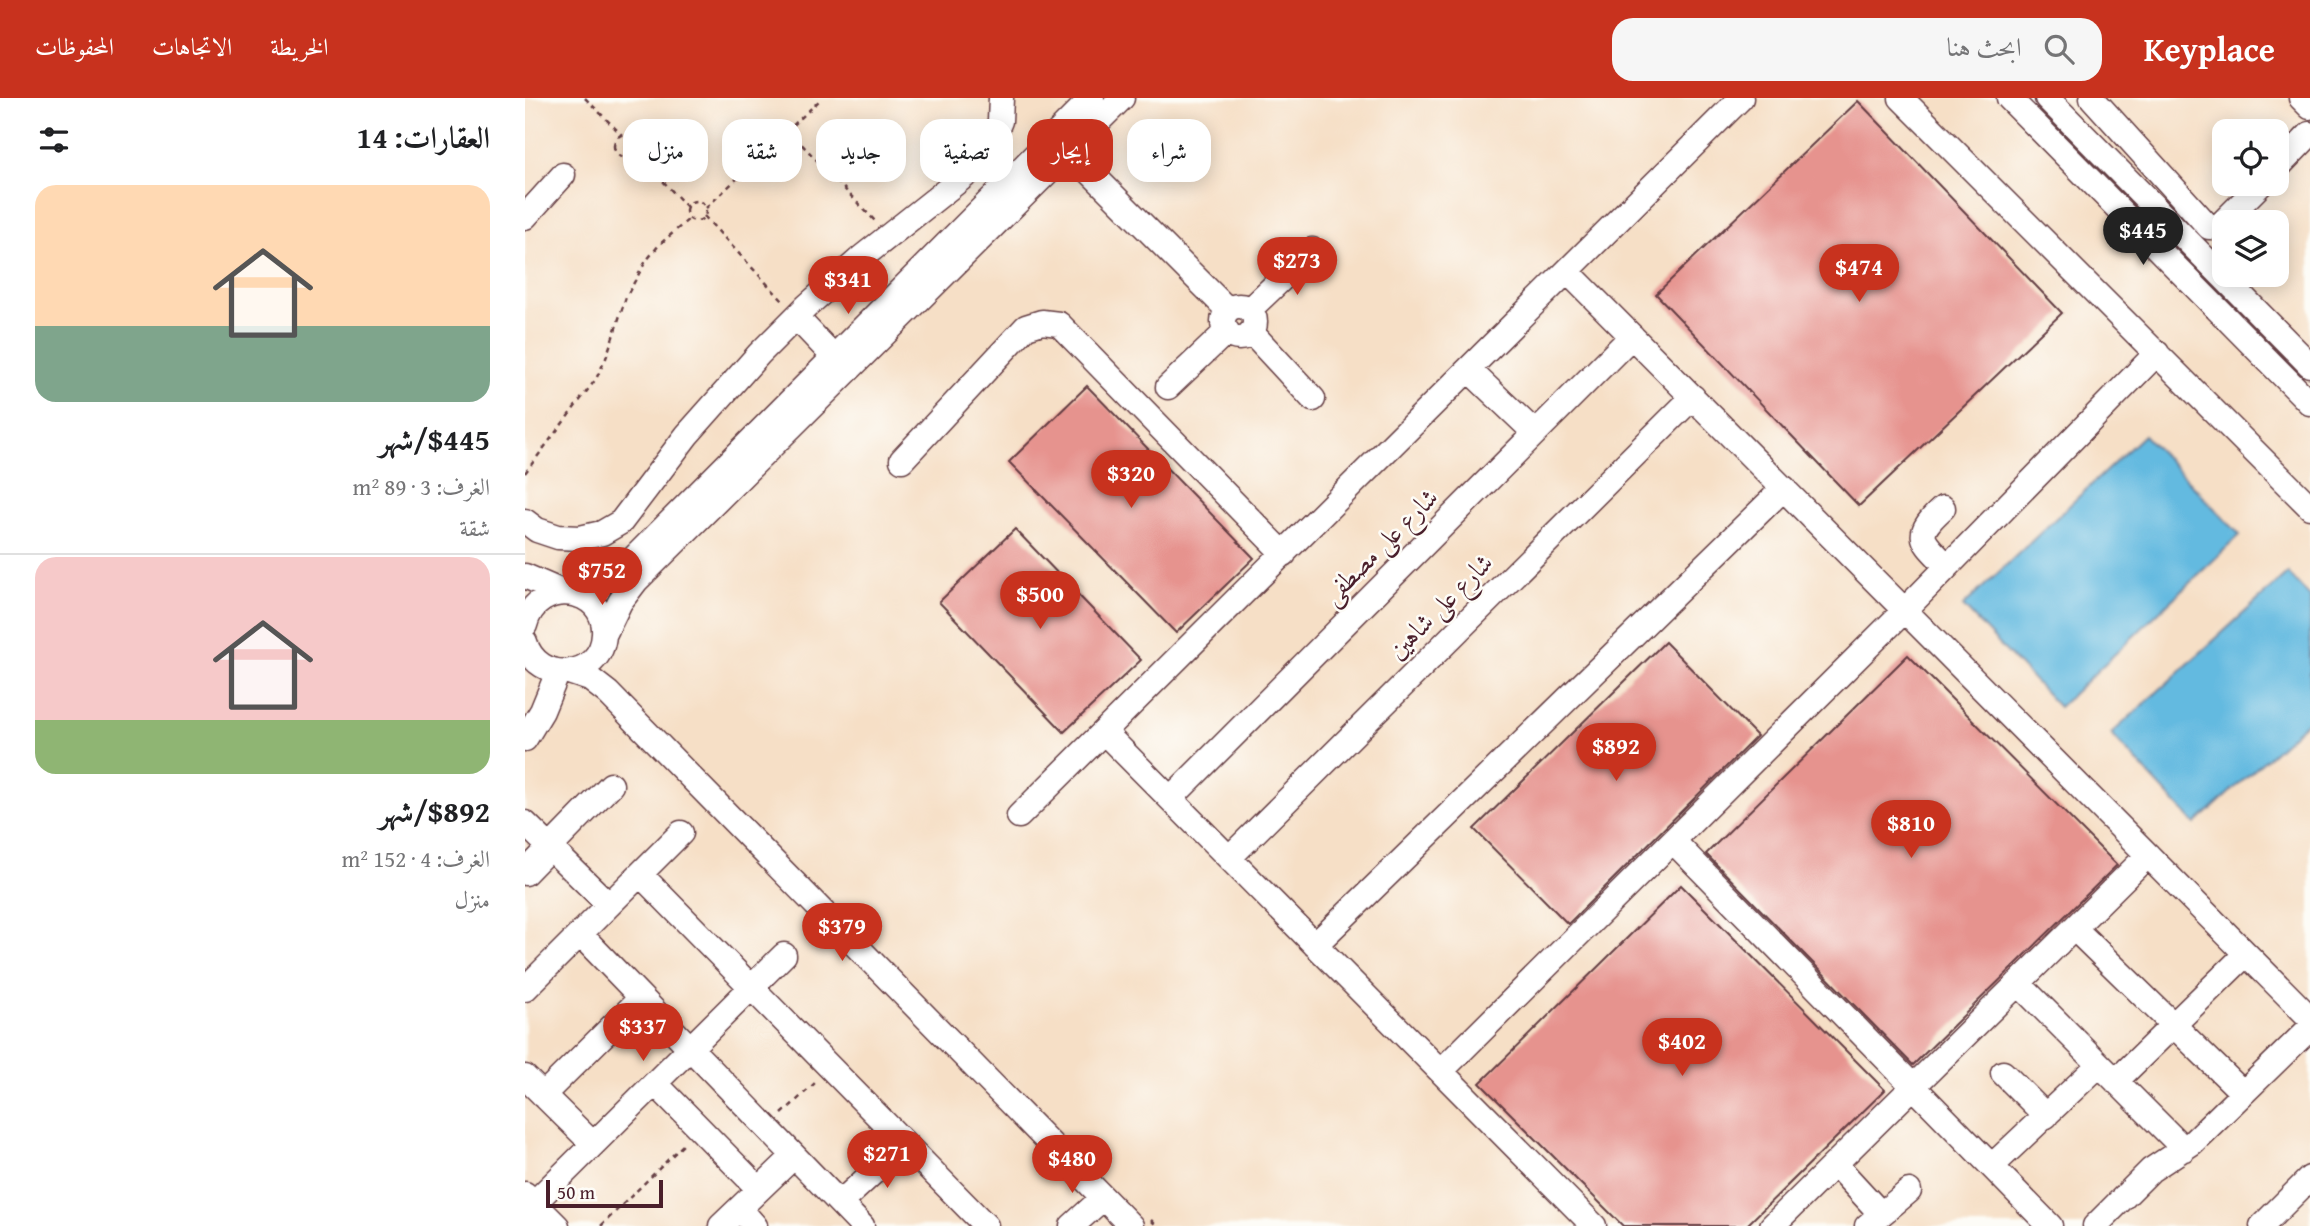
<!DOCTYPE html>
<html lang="ar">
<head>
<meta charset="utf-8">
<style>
  :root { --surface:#fff; --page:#f6f6f6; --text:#202124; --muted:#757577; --line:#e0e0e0; --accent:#c8321e }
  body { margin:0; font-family:"Gentium Book Plus",Amiri,serif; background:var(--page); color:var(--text); direction:rtl; height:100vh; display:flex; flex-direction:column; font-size:26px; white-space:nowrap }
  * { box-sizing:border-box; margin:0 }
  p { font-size:23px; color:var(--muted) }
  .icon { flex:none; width:38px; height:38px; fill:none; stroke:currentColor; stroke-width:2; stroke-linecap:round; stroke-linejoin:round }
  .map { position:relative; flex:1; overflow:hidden; direction:ltr }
  .panel { display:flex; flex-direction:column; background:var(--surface); width:525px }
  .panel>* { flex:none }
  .top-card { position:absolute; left:21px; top:21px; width:665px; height:63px; direction:rtl; display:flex; gap:14px }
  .buttons { position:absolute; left:1687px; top:21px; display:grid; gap:14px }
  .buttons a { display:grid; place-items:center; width:77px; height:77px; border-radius:14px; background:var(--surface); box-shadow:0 4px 18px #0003; font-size:35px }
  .scale { position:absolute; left:21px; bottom:18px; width:117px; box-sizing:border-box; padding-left:7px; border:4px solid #4a1f2b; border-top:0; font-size:19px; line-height:24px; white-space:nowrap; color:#4a1f2b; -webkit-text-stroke:5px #fdfcf7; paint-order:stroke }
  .price { position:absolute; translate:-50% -60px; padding:0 16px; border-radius:24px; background:var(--accent); color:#fff; font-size:23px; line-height:46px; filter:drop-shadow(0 2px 4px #0008) }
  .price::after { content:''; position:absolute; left:50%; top:42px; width:21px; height:16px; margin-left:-10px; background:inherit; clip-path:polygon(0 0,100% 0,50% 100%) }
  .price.current { background:#222; color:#fff }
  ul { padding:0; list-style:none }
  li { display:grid; align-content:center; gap:14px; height:371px; padding:0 35px }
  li+li { border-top:2px solid var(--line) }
  li span { display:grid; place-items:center; height:217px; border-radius:21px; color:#555 }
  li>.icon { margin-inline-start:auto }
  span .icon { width:126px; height:126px; fill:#fffc; stroke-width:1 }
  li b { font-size:30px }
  h2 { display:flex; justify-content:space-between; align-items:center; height:84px; padding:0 35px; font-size:30px }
  .pill { padding:0 24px; border-radius:21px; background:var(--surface); box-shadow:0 4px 18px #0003; font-size:24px; line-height:63px }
  .pill.current { background:var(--accent); color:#fff }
  header { display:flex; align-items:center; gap:42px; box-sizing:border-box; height:98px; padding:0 35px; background:var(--accent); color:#fff }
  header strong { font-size:33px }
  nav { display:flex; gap:38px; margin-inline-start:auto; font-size:24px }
  .search { width:490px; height:63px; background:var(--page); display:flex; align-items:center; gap:18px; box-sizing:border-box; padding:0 24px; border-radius:21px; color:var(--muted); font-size:26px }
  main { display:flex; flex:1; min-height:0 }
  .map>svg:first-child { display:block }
  .water { fill:#63bae0; stroke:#566c86; stroke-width:2 }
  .building { fill:#e6938e }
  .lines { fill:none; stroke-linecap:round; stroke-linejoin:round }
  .minor-casing { stroke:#643c42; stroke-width:27 }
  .path { stroke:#643c42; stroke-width:2.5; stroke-dasharray:5 5; stroke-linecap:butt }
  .minor { stroke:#fff; stroke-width:24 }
  .labels { text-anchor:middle; stroke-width:5; stroke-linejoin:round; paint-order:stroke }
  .street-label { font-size:26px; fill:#4a1f2b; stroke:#fdfcf7 }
</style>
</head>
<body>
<header>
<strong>Keyplace</strong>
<div class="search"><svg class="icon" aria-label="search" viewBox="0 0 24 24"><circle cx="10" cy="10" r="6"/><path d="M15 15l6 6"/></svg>ابحث هنا</div>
<nav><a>الخريطة</a><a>الاتجاهات</a><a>المحفوظات</a></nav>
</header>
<main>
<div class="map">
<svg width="1785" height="1128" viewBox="0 0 1785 1128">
  <rect width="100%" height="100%" fill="#fdfcf7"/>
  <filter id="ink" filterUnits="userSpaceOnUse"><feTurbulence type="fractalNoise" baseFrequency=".0143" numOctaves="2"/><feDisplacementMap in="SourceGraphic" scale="14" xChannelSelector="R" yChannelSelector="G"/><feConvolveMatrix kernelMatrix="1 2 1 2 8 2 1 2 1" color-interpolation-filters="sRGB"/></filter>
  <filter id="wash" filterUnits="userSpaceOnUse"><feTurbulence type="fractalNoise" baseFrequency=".00686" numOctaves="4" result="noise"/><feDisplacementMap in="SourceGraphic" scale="28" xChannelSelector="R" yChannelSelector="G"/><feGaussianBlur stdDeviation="1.57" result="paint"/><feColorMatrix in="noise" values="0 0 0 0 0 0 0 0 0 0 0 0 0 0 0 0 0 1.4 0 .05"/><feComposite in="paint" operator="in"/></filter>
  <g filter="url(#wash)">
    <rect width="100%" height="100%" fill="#f6dfc6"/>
    <path class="water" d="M1619,337L1715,437L1534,609L1438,508Z
      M1763,475L1785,499V621L1670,726L1586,636Z"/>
    <g id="blocks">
      <path class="building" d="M1333,3L1537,215L1334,408L1131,196Z
        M562,288L729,460L651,535L484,364Z
        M490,431L616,562L539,634L414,504Z
        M1140,544L1232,638L1043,826L949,731Z
        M1383,557L1592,767L1388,967L1181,756Z
        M1156,787L1360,992L1221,1128H1098L955,985Z"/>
    </g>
  </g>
  <g filter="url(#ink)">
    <use href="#blocks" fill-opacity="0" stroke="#643c42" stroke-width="2"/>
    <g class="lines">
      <defs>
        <path id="minor" d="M1376,0L1785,409
          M1484,0L1785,305
          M1522,0L1785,267
          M1567,0L1684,129H1693L1736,86
          M1776,0L1785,9
          M544,53L703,212
          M1752,70L1785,36
          M0,119L38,77
          M1042,173L1785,920
          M698 224a16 16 0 1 1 32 0a16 16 0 1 1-32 0Z
          M724,212L787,152
          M271,219L309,259
          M726,234L788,301
          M944,272L1010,335
          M643,289L702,233
          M377,362L501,229L517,224L534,226L759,456
          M1418,410C1387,438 1397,442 1422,468
          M0,423L12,432L33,439L55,440L77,435L96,424L162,337L234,256L282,208L336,160L447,72L464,50L475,23L476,0
          M0,478L37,494
          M48,495L82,481L109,460L567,0
          M0,527C12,479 82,488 79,536C77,582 12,587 0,544
          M79,537L95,504L111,483L597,0
          M44,574L65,581L83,595L606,1128
          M580,635L1069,1128
          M0,641L17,613L33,574
          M646,700L1107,238
          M494,718L1216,0
          M0,725L84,807
          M1148,743L1525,1128
          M704,760L1168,299
          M0,775L86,687
          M115,776L461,1128
          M1549,830L1718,995
          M55,836L337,1128
          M790,847L1259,390
          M1493,885L1659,1051
          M0,891L156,735
          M916,973L1379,513L1632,255
          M1478,975L1521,1018
          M0,979L68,1046
          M1591,983L1721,856
          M130,985L234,1091
          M18,997L116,900
          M1310,1066L1356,1116
          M1467,1068L1574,967
          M0,1096L32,1128
          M9,1105L259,857
          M315,1105L379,1046
          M215,1111L230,1128
          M0,1122L6,1128
          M196,1128L269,1058
          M547,1128L578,1100
          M1247,1128L1623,757
          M1342,1128L1384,1093
          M1570,1128L1626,1072L1667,1045L1785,930
          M1737,1128L1785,1080"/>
      </defs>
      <use href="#minor" class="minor-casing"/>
      <path class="path" d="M60,0L97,37
        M263,32L350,123
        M89 48a12 12 0 1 1 24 0a12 12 0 1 1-24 0Z
        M111,54L162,109
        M161 113a10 10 0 1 1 20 0a10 10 0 1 1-20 0Z
        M181,110L297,0
        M179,118L258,203
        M0,375L71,281L81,260L101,199L121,163L134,147L165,120
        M257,1016L290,985
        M626,1122L632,1128
        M76,1128L160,1045"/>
      <use href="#minor" class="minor"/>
    </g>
  </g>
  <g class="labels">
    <g class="street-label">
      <text transform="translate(855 448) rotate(-45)" y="9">شارع على مصطفى</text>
      <text transform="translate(915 508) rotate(-45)" y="9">شارع على شاهين</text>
    </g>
  </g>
</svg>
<div class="buttons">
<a><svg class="icon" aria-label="locate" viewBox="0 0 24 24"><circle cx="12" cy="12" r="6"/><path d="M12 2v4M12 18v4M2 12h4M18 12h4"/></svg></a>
<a><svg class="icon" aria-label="layers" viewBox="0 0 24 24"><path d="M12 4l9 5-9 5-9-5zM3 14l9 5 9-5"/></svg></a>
</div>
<div class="scale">50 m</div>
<b class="price current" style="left:1618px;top:169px">$445</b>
<b class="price" style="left:772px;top:199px">$273</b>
<b class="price" style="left:1334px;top:206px">$474</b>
<b class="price" style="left:323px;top:218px">$341</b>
<b class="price" style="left:606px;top:412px">$320</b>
<b class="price" style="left:77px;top:509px">$752</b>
<b class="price" style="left:515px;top:533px">$500</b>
<b class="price" style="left:1091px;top:685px">$892</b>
<b class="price" style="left:1386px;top:762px">$810</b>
<b class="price" style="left:317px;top:865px">$379</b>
<b class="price" style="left:118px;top:965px">$337</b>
<b class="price" style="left:1157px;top:980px">$402</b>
<b class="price" style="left:362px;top:1092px">$271</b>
<b class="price" style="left:547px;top:1097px">$480</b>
<div class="top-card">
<a class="pill">شراء</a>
<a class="pill current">إيجار</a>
<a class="pill">تصفية</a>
<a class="pill">جديد</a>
<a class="pill">شقة</a>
<a class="pill">منزل</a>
</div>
</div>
<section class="panel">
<h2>العقارات: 14<svg class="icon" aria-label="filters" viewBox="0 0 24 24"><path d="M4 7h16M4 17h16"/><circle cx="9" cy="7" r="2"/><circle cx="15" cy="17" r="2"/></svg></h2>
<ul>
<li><span style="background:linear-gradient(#ffd9b3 65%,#7fa58c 0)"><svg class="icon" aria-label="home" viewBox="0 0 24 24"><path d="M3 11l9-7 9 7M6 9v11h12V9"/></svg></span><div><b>$445/شهر</b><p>الغرف: 3 · 89 m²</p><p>شقة</p></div></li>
<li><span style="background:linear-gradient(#f6c9c9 75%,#8fb573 0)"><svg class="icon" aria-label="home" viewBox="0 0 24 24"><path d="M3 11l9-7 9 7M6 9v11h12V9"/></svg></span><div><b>$892/شهر</b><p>الغرف: 4 · 152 m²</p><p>منزل</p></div></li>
</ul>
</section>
</main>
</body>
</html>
